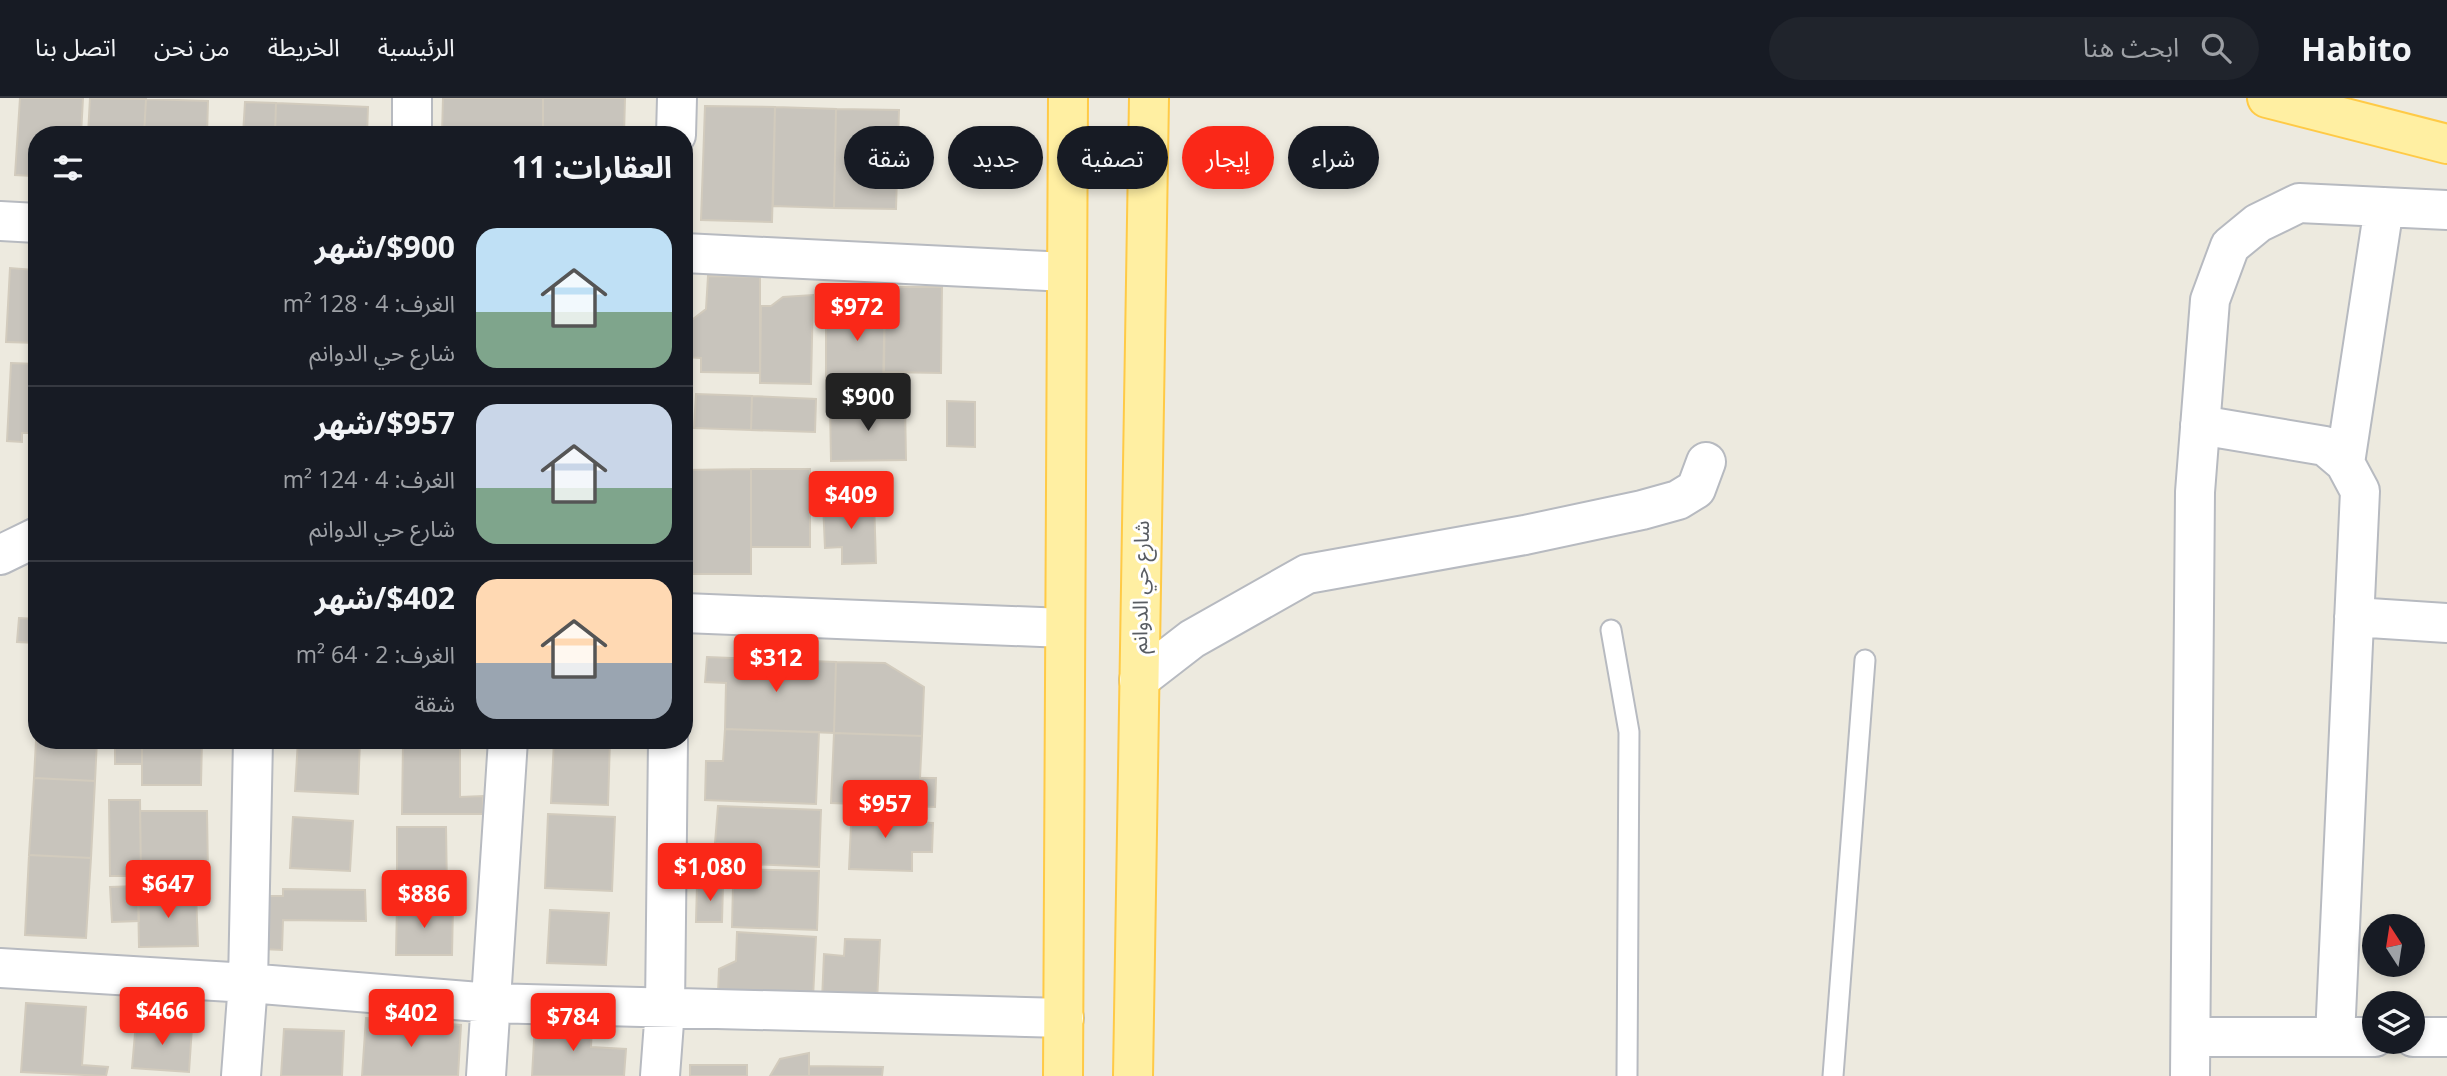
<!DOCTYPE html>
<html lang="ar">
<head>
<meta charset="utf-8">
<style>
  :root { --surface:#171b24; --page:#20242c; --text:#f1f3f6; --muted:#9ea1a6; --line:#363941; --accent:#fa2818 }
  body { margin:0; font-family:"Open Sans","Noto Sans Arabic",sans-serif; background:var(--page); color:var(--text); direction:rtl; height:100vh; display:flex; flex-direction:column; font-size:26px; white-space:nowrap }
  * { box-sizing:border-box; margin:0 }
  p { font-size:23px; color:var(--muted) }
  .icon { flex:none; width:38px; height:38px; fill:none; stroke:currentColor; stroke-width:2; stroke-linecap:round; stroke-linejoin:round }
  .map { position:relative; flex:1; overflow:hidden; direction:ltr }
  .drawer { position:absolute; left:28px; top:28px; width:665px; height:623px; display:flex; flex-direction:column; background:var(--surface); border-radius:28px; box-shadow:0 4px 10px #0003; direction:rtl }
  .drawer>* { flex:none }
  .hud { position:absolute; left:714px; top:28px; width:665px; height:63px; direction:rtl; display:flex; gap:14px }
  .needle { width:46px; rotate:348deg }
  .fabs { position:absolute; left:2362px; top:816px; display:grid; gap:14px }
  .fabs a { display:grid; place-items:center; width:63px; height:63px; border-radius:50%; background:var(--surface); box-shadow:0 4px 10px #0003; font-size:35px }
  .price { position:absolute; translate:-50% -60px; padding:0 16px; border-radius:7px; background:var(--accent); color:#fff; font-size:23px; line-height:46px; filter:drop-shadow(0 2px 4px #0008) }
  .price::after { content:''; position:absolute; left:50%; top:42px; width:21px; height:16px; margin-left:-10px; background:inherit; clip-path:polygon(0 0,100% 0,50% 100%) }
  .price.active { background:#222; color:#fff }
  ul { padding:0; list-style:none }
  li { display:flex; align-items:center; gap:21px; height:175px; padding:0 21px }
  li+li { border-top:2px solid var(--line) }
  li span { display:grid; place-items:center; flex:none; width:196px; height:140px; border-radius:21px; color:#555 }
  li>.icon { margin-inline-start:auto }
  span .icon { width:84px; height:84px; fill:#fffc; stroke-width:1 }
  li b { font-size:30px }
  h2 { display:flex; justify-content:space-between; align-items:center; height:84px; padding:0 21px; font-size:30px }
  .tag { padding:0 24px; border-radius:32px; background:var(--surface); box-shadow:0 4px 10px #0003; font-size:24px; line-height:63px }
  .tag.active { background:var(--accent); color:#fff }
  header { display:flex; align-items:center; gap:42px; box-sizing:border-box; height:98px; padding:0 35px; background:var(--surface); border-bottom:2px solid var(--line) }
  header strong { font-size:33px }
  nav { display:flex; gap:38px; margin-inline-start:auto; font-size:24px }
  .search { width:490px; height:63px; background:var(--page); display:flex; align-items:center; gap:18px; box-sizing:border-box; padding:0 24px; border-radius:38px; color:var(--muted); font-size:26px }
  .map>svg:first-child { display:block }
  .building { fill:#c8c4bc; stroke:#d2cbbd; stroke-width:2 }
  .lines { fill:none; stroke-linecap:round; stroke-linejoin:round }
  .lane-casing { stroke:#b7bac0; stroke-width:23 }
  .street-casing { stroke:#b7bac0; stroke-width:42 }
  .primary-casing { stroke:#ffca46; stroke-width:42 }
  .lane { stroke:#fff; stroke-width:19 }
  .street { stroke:#fff; stroke-width:38 }
  .primary { stroke:#ffefa2; stroke-width:38 }
  .labels { text-anchor:middle; stroke-width:6; stroke-linejoin:round; paint-order:stroke }
  .street-label { font-size:21px; fill:#585c62; stroke:#fff }
</style>
</head>
<body>
<header>
<strong>Habito</strong>
<div class="search"><svg class="icon" aria-label="search" viewBox="0 0 24 24"><circle cx="10" cy="10" r="6"/><path d="M15 15l6 6"/></svg>ابحث هنا</div>
<nav><a>الرئيسية</a><a>الخريطة</a><a>من نحن</a><a>اتصل بنا</a></nav>
</header>
<div class="map">
<svg width="2447" height="978" viewBox="0 0 2447 978">
  <rect width="100%" height="100%" fill="#edeadf"/>
  <path class="building" d="M20,0H83L81,37H37V73L32,78L15,77Z
    M90,0L146,1L144,37H88Z
    M443,0H543V37H442Z
    M543,0H625L624,37H543Z
    M146,1L208,3L207,37H144Z
    M245,4L276,5L275,37H243Z
    M276,5L368,9L367,37H275Z
    M705,8L775,9L772,124L701,122Z
    M775,9L836,11L834,110L773,108Z
    M836,11L899,12L896,111L834,110Z
    M36,162L37,245L6,244L10,170L35,172Z
    M708,178L760,179V275L701,274V260L684,259V228L706,211Z
    M885,189H942L941,275L884,274Z
    M854,190L885,192L883,291H826V219H843Z
    M813,197L811,286L760,285L761,208H771L783,199Z
    M11,265L37,266V335H22V344L7,343Z
    M696,296L752,298L751,332L694,330Z
    M752,298L816,301L815,334L751,332Z
    M947,303L975,304V349L947,348Z
    M905,306L906,362L831,363L830,308Z
    M751,371H810V449H751Z
    M751,371V476H684L685,372Z
    M874,403L876,465L842,466V449L825,450L823,405Z
    M19,520L37,521V545L17,544Z
    M707,559L836,564L834,635L725,631L726,585L705,584Z
    M836,564L885,565L924,589L922,638L834,635Z
    M37,624V642H97L95,683L34,680Z
    M725,631L819,634L816,706L705,702L706,663H723Z
    M834,635L922,638L920,680H936L935,709L831,705Z
    M115,642H142V666H115Z
    M142,642H202L201,687H142Z
    M298,642H360L358,696L295,693Z
    M554,642H610L608,707L551,705Z
    M403,645H460V699L483,698V716H402Z
    M34,680L95,683L91,760L29,757Z
    M109,702H140L141,778H110Z
    M852,706L889,707L888,723L933,725L932,754H912V773L849,771Z
    M718,708L821,712L819,769L726,765L727,746L715,745Z
    M140,713H207L208,777L141,778Z
    M548,716L615,719L612,793L545,790Z
    M293,719L353,723L350,773L290,770Z
    M397,729H446L447,793H397Z
    M29,757L91,760L86,840L25,837Z
    M729,771L819,773L817,832L732,829L733,787L729,786Z
    M697,786H723L722,824H696Z
    M138,788L139,823L112,824L110,789Z
    M283,791L365,792L366,823L283,822L282,852L262,851L263,798H283Z
    M196,795L198,848L139,849L138,796Z
    M397,806L453,807L452,857H396Z
    M550,812L609,815L606,867L547,865Z
    M737,834L816,839L813,900L718,895L719,871L736,863Z
    M845,841L880,842L877,904L822,902L824,856L844,858Z
    M26,905L86,909L82,967L108,969L106,978L21,974Z
    M366,920L461,927L458,978H362Z
    M136,924L192,929L189,974L132,970Z
    M535,925L592,928L591,949L626,951L624,978H532Z
    M284,931L344,933L342,978H281Z
    M809,955V978H770L780,961Z
    M690,967H747V978H690Z
    M809,968L883,969L882,978H809Z"/>
  <g class="lines">
    <defs>
      <path id="lane" d="M1611,532L1629,634L1627,978
        M1833,978L1865,562"/>
      <path id="street" d="M412,37V0
        M676,37L677,0
        M0,123L37,125
        M684,155L1067,174
        M2200,327L2325,348L2345,365L2360,393L2335,939
        M2345,365L2384,109
        M0,457L37,439
        M684,515L1065,530
        M2354,519L2447,525
        M1139,582L1192,541L1307,476L1525,437L1642,412L1678,402L1696,391L1706,364
        M0,870L248,885L491,905L1064,920
        M2191,939H2375
        M2413,939H2447
        M241,978L248,885L253,642
        M486,978L508,642
        M660,978L665,911L668,642
        M2190,978L2195,394L2210,202L2230,148L2258,125L2299,105L2447,112"/>
      <path id="primary" d="M2267,0L2447,46
        M1063,978L1068,0
        M1133,978L1149,0"/>
    </defs>
    <use href="#lane" class="lane-casing"/>
    <use href="#street" class="street-casing"/>
    <use href="#primary" class="primary-casing"/>
    <use href="#lane" class="lane"/>
    <use href="#street" class="street"/>
    <use href="#primary" class="primary"/>
  </g>
  <g class="labels">
    <g class="street-label">
      <text transform="translate(1141 489) rotate(-89)" y="7">شارع حي الدوانم</text>
    </g>
  </g>
</svg>
<div class="fabs">
<a><svg class="needle" viewBox="-14 -14 28 28"><path d="M0-13l5 13h-10z" fill="#e53935"/><path d="M0 13l5-13h-10z" fill="#9ea1a6"/></svg></a>
<a><svg class="icon" aria-label="layers" viewBox="0 0 24 24"><path d="M12 4l9 5-9 5-9-5zM3 14l9 5 9-5"/></svg></a>
</div>
<b class="price" style="left:857px;top:245px">$972</b>
<b class="price active" style="left:868px;top:335px">$900</b>
<b class="price" style="left:851px;top:433px">$409</b>
<b class="price" style="left:776px;top:596px">$312</b>
<b class="price" style="left:885px;top:742px">$957</b>
<b class="price" style="left:710px;top:805px">$1,080</b>
<b class="price" style="left:168px;top:822px">$647</b>
<b class="price" style="left:424px;top:832px">$886</b>
<b class="price" style="left:162px;top:949px">$466</b>
<b class="price" style="left:411px;top:951px">$402</b>
<b class="price" style="left:573px;top:955px">$784</b>
<div class="hud">
<a class="tag">شراء</a>
<a class="tag active">إيجار</a>
<a class="tag">تصفية</a>
<a class="tag">جديد</a>
<a class="tag">شقة</a>
</div>
<section class="drawer">
<h2>العقارات: 11<svg class="icon" aria-label="filters" viewBox="0 0 24 24"><path d="M4 7h16M4 17h16"/><circle cx="9" cy="7" r="2"/><circle cx="15" cy="17" r="2"/></svg></h2>
<ul>
<li><span style="background:linear-gradient(#bfe0f5 60%,#7fa58c 0)"><svg class="icon" aria-label="home" viewBox="0 0 24 24"><path d="M3 11l9-7 9 7M6 9v11h12V9"/></svg></span><div><b>$900/شهر</b><p>الغرف: 4 · 128 m²</p><p>شارع حي الدوانم</p></div></li>
<li><span style="background:linear-gradient(#c9d6e8 60%,#7fa58c 0)"><svg class="icon" aria-label="home" viewBox="0 0 24 24"><path d="M3 11l9-7 9 7M6 9v11h12V9"/></svg></span><div><b>$957/شهر</b><p>الغرف: 4 · 124 m²</p><p>شارع حي الدوانم</p></div></li>
<li><span style="background:linear-gradient(#ffd9b3 60%,#9aa5b1 0)"><svg class="icon" aria-label="home" viewBox="0 0 24 24"><path d="M3 11l9-7 9 7M6 9v11h12V9"/></svg></span><div><b>$402/شهر</b><p>الغرف: 2 · 64 m²</p><p>شقة</p></div></li>
</ul>
</section>
</div>
</body>
</html>
